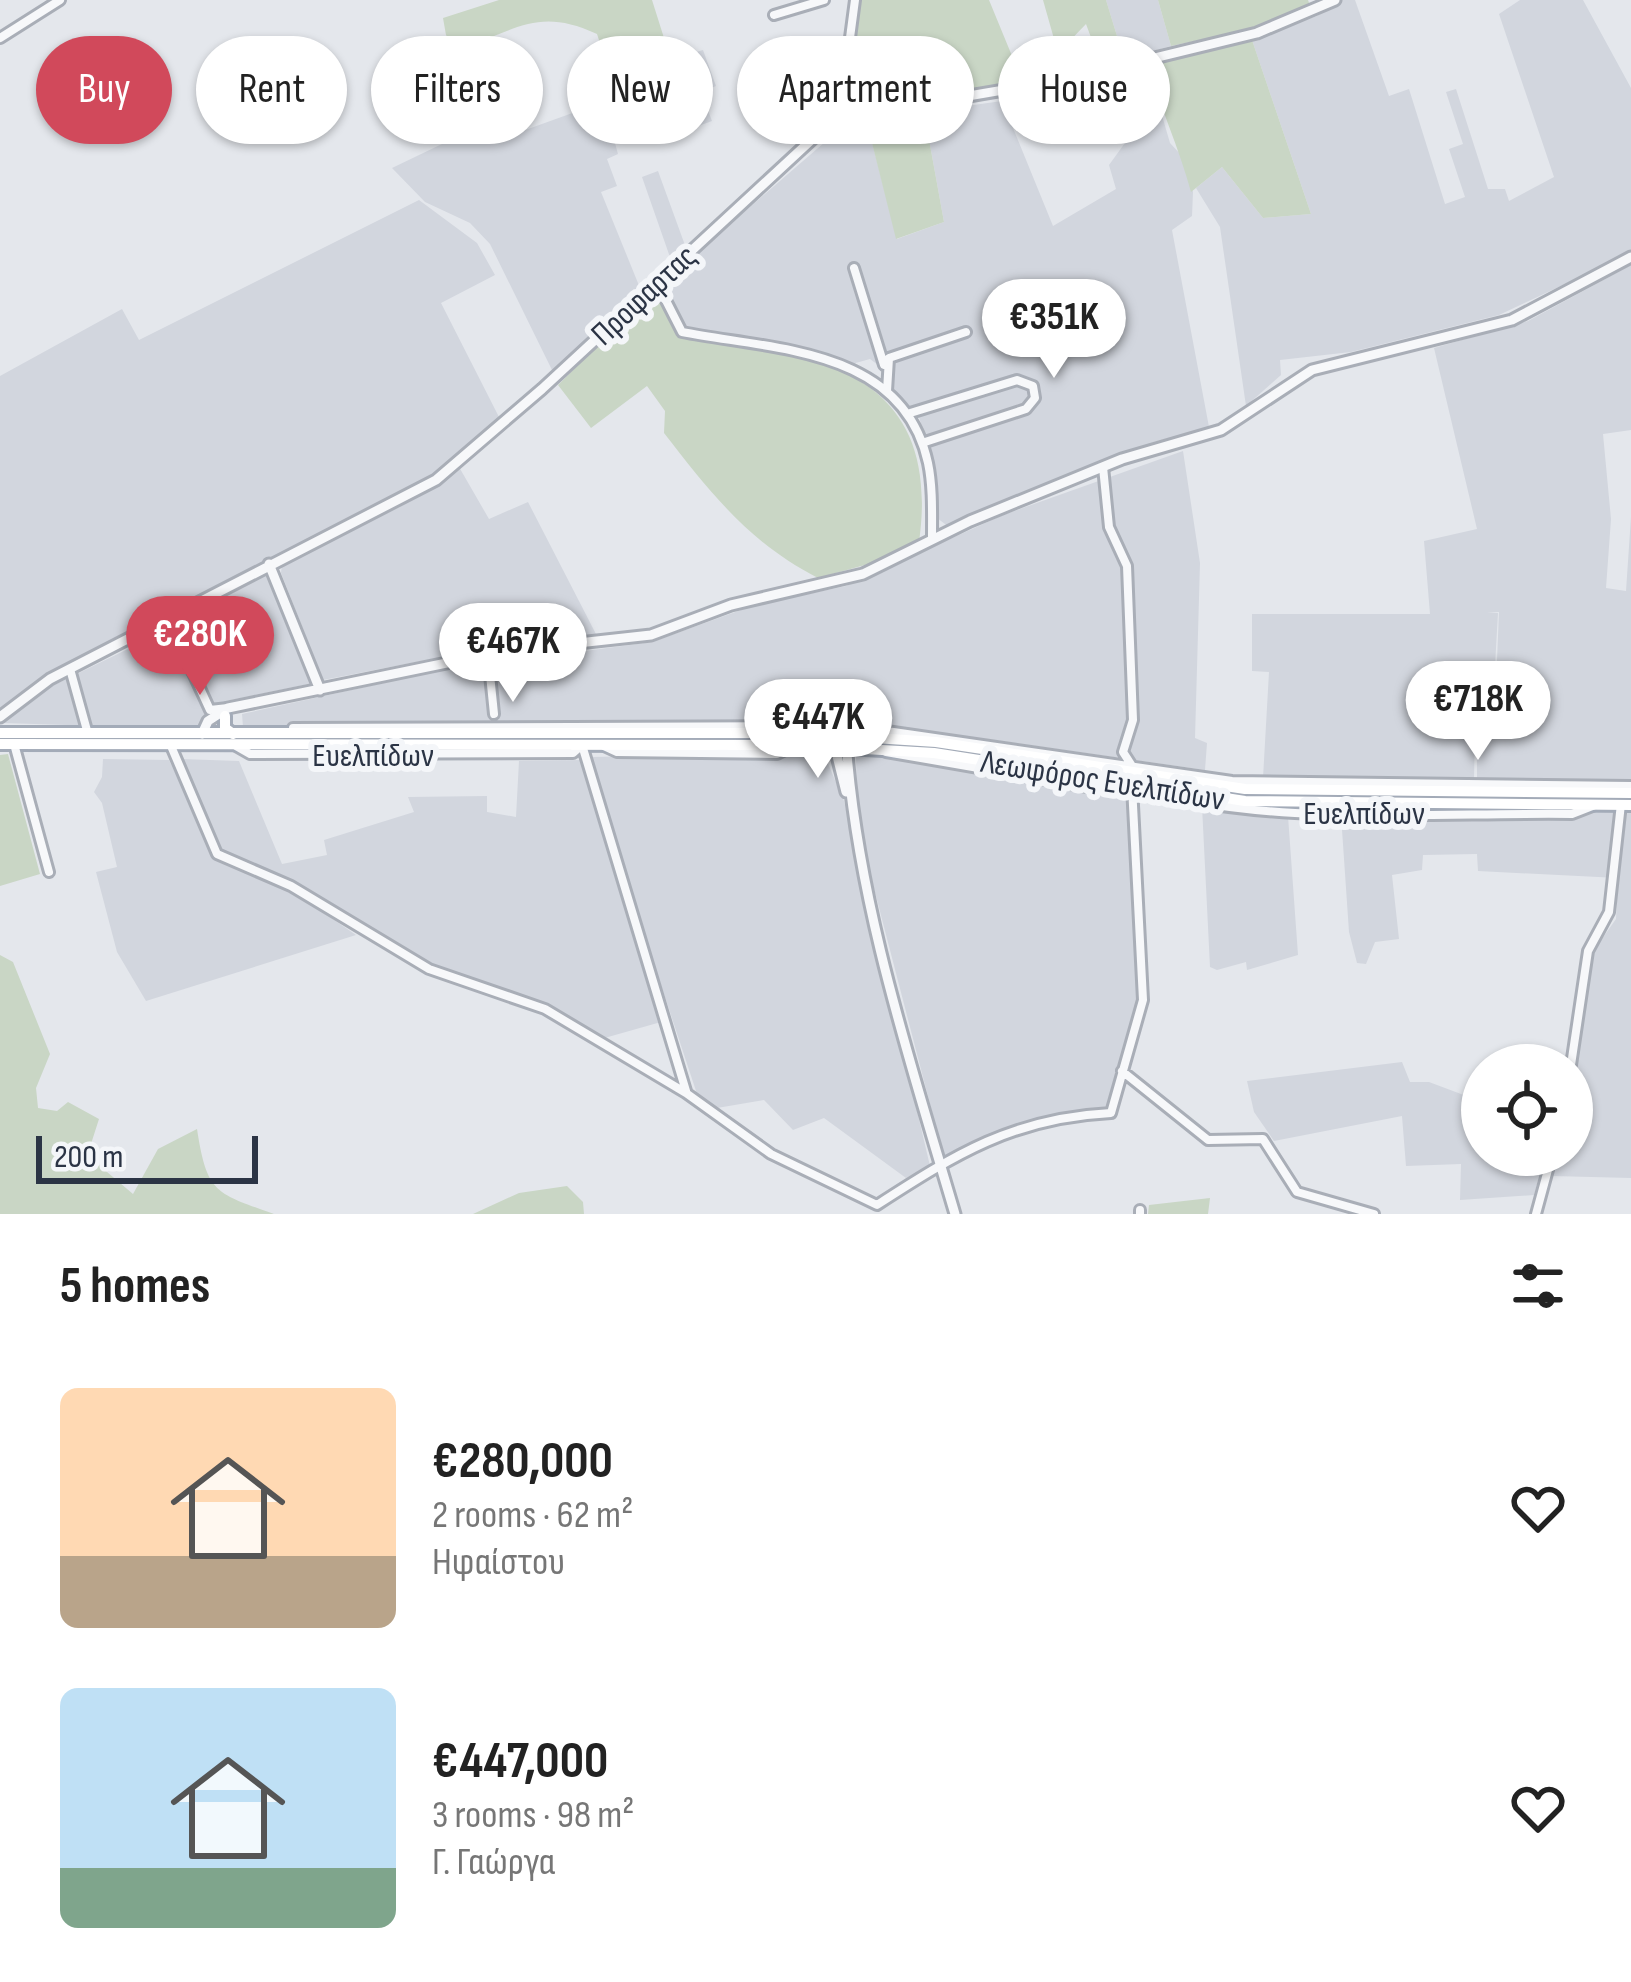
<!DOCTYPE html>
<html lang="en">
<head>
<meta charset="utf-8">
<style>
  :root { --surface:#fff; --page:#f6f6f6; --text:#222; --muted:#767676; --accent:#d1495b }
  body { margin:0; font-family:"Sofia Sans Condensed",sans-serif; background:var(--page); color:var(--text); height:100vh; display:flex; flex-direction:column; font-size:45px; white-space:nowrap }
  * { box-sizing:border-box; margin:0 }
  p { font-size:39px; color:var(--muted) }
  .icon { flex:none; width:66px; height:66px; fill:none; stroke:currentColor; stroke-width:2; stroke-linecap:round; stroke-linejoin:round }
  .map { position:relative; height:1214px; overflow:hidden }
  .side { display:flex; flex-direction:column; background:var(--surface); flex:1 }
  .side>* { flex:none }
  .hud { position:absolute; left:36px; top:36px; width:1560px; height:108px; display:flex; gap:24px }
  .fabs { position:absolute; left:1461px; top:1044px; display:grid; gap:24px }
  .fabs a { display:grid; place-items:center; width:132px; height:132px; border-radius:50%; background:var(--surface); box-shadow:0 3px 9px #0004; font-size:60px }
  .scale { position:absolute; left:36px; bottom:30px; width:222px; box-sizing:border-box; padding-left:12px; border:6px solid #2b3445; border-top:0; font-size:33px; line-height:42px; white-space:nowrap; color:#2b3445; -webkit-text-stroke:9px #f4f6f9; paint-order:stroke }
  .price { position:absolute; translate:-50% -102px; padding:0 27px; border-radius:42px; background:#fff; color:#222; font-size:39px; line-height:78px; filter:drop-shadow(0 3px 6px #0008) }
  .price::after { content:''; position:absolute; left:50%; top:72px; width:36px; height:27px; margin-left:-18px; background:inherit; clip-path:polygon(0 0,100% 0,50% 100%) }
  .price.selected { background:var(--accent); color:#fff }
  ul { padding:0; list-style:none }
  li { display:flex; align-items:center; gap:36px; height:300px; padding:0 60px }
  li span { display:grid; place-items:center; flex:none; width:336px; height:240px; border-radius:18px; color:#555 }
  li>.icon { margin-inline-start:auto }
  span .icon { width:144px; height:144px; fill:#fffc; stroke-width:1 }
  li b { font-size:51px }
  h2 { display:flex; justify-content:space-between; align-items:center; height:144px; padding:0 60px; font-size:51px }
  .chip { padding:0 42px; border-radius:54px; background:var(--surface); box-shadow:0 3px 9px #0004; font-size:42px; line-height:108px }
  .chip.selected { background:var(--accent); color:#fff }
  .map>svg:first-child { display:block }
  .built { fill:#d2d6de }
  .green { fill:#c9d6c5 }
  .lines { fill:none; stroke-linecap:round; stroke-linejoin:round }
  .minor-casing { stroke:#a9aeb7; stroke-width:14 }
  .tertiary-casing { stroke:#a9aeb7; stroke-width:15 }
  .primary-casing { stroke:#a3abb8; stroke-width:16 }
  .minor { stroke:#f7f8fa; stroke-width:8 }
  .tertiary { stroke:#f7f8fa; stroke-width:9 }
  .primary { stroke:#fff; stroke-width:10 }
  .labels { text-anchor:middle; stroke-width:12; stroke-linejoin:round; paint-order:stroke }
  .street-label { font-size:33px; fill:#2b3445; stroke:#f4f6f9 }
</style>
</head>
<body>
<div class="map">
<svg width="1631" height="1214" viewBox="0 0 1631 1214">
  <rect width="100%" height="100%" fill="#e4e7ec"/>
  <path class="built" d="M1106,0H1158L1171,46L1124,59Z
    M1342,0H1355L1389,96L1409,89L1445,204L1465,197L1449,149L1463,144L1446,92L1456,89L1488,189H1505L1509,201L1554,177L1499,14L1520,0H1583L1631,88V253L1499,315L1351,352L1280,360L1281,375L1246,406L1220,227L1196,188L1222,167L1263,218L1311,214L1252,40L1317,16Z
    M703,50L716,86L701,92L712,121L666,138L659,121L613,136L618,154L607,159L617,186L601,192L640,288L556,372L552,370L490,244L470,223L425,202L392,168L494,119L503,138L675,76L670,60Z
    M1147,64L1170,143L1183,157L1193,192L1192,216L1172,230L1209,427L1154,442L949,527L937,518V485L917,409L908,411L892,390L890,374L870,359L852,364L814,349L681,329L662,283L840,129L866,119L897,239L944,222L924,112L1002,101L1053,226L1116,189L1109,165L1130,136L1106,77Z
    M658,171L686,248L671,260L642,177Z
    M419,200L477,243L495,275L441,303L500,419L434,478L314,536L203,601L46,676L0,713V376L122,309L139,340Z
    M1631,265V430L1603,434L1611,519L1606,588L1626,591L1631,517V789L1477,788V686L1496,684L1499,612H1487L1498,613L1494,683L1476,684L1474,779L1263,778L1269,672L1252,671V614H1430L1424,541L1477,529L1434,348L1528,321Z
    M1183,451L1200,563L1195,738L1207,743L1205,770L846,719L243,727L242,714L443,670L652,642L752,606L846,586L1003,515Z
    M459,467L489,519L528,502L597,636L494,647L323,680L281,573L282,564L400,507Z
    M266,573L313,683L226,701L198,729L2,723L38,693L185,621Z
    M823,752L844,801L930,1166L906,1178L824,1118L793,1130L764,1100L717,1108L697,1094L594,782L592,757Z
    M856,754L1127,794L1137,1001L1107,1108L1013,1125L944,1158L857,823Z
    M103,759L169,760L217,857L295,893L356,935L146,1001L117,952L96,872L117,867L102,803L94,792L102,777Z
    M181,759L239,761L282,864L327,855L324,840L414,812L408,797L487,796V812L516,817L519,761L582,760L661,1022L601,1039L561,1015L423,963L290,884L219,853L178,765Z
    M1202,806L1288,816L1298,955L1247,970L1246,962L1217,970L1210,967Z
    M1631,811V1178L1552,1176L1558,1155H1572V1096L1592,953L1616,919L1618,878L1478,871L1477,854L1423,855L1422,870L1392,875L1399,939L1375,942L1366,964L1357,963L1349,932L1341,815Z
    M1402,1062L1410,1082H1429L1469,1097V1115H1482V1155H1545L1534,1195L1460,1200L1461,1164L1406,1166L1402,1116L1274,1141L1254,1112L1247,1081Z"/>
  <path class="green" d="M499,0H652L676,76L617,95L597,34C537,6 515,31 458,50L446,35L443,18Z
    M861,0H989L1024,85L853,109L851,82Z
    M1043,0H1106L1124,59L1102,67L1086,24L1058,53Z
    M1158,0H1308L1311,8L1270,25L1171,46Z
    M1252,40L1311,214L1263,218L1222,167L1191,192C1179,148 1160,106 1146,61Z
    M924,112L944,222L896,239L866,119Z
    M656,288L679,334C815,352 943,370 919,542L872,563L818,578C749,543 710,492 664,433L665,411L647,386L591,428L558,385Z
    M8,754L40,874L0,886V755Z
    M0,955L13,962L50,1054L36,1088L38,1108L57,1111L68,1102L99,1119L90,1147L100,1166L133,1194L158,1149L197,1129C207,1194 216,1193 274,1214H0Z
    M567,1186L583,1202L584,1214H473L519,1193Z
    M1210,1198L1208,1214H1148L1149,1205Z"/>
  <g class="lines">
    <defs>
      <path id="minor" d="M774,15L824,0
        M0,38L60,0
        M848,113L844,83L855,0
        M854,268L884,365
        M656,281L682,332C773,350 903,347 928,463C933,487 932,514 932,539
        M887,391L889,358L966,332
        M907,414L1017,380L1033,386L1035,398L1026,409L922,443
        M1103,467L1109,527L1127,566L1133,720L1123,752L1132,766
        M169,621L210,710L228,708
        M488,655L494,714
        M70,669L88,734
        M293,728L852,726L1232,781L1631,786
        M14,744L49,872
        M171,746L217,854L291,886L429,969L545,1009L686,1093L771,1154L877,1205C956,1154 1013,1118 1111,1113L1143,1000L1132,786C1258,828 1437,812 1572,814L1595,805
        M236,746L250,754L573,753L582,745L686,1091
        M604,746L617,752L777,754L795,745
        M886,752L1088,787L1107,782
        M1571,1065L1588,951L1609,912L1621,804
        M1122,1071L1208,1140L1263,1139L1297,1192L1374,1214
        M1140,1210V1214
        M1536,1214L1552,1155"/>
      <path id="tertiary" d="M269,564L320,690
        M0,717L50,679L436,480L542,389L834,119L1068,79L1257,33L1335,0
        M202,734L208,721L228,708L505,651L651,635L731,605L863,574L970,521L1122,459L1221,430L1312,370L1512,320L1631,257
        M846,741C857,901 910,1061 955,1214
        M834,744L846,792"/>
      <path id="primary" d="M225,716V728L233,734
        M0,733H797L936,742L1245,789L1631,793
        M0,744L796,745L934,753L1245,801L1631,805"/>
    </defs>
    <use href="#minor" class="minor-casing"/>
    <use href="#tertiary" class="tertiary-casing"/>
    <use href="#primary" class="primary-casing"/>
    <use href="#minor" class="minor"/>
    <use href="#tertiary" class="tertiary"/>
    <use href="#primary" class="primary"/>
  </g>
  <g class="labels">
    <g class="street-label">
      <text transform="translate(643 294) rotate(-43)" y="12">Προφαρτας</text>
      <text x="373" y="766">Ευελπίδων</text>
      <text transform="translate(1103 779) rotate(9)" y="12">Λεωφόρος Ευελπίδων</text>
      <text x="1364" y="824">Ευελπίδων</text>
    </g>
  </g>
</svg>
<div class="fabs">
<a><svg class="icon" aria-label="locate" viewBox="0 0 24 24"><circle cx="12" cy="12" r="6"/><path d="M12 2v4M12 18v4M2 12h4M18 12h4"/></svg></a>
</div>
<div class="scale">200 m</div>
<b class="price" style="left:1054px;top:381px">€351K</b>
<b class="price selected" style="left:200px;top:698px">€280K</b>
<b class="price" style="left:513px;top:705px">€467K</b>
<b class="price" style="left:1478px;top:763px">€718K</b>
<b class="price" style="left:818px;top:781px">€447K</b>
<div class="hud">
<a class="chip selected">Buy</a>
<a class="chip">Rent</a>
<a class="chip">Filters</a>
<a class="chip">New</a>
<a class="chip">Apartment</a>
<a class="chip">House</a>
</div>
</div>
<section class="side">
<h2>5 homes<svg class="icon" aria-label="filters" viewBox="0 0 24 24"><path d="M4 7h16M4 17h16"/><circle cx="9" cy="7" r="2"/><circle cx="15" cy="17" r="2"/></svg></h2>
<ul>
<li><span style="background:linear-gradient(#ffd9b3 70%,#b9a48a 0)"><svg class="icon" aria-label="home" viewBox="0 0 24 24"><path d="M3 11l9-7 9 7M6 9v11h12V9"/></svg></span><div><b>€280,000</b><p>2 rooms · 62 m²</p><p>Ηφαίστου</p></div><svg class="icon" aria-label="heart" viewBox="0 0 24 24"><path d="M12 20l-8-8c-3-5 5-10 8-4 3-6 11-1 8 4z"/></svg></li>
<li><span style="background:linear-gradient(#bfe0f5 75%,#7fa58c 0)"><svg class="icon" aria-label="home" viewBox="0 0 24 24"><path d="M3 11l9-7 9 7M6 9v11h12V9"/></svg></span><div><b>€447,000</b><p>3 rooms · 98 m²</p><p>Γ. Γαώργα</p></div><svg class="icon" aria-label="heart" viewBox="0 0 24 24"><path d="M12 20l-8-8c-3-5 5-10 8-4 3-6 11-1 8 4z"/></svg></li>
</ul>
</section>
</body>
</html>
